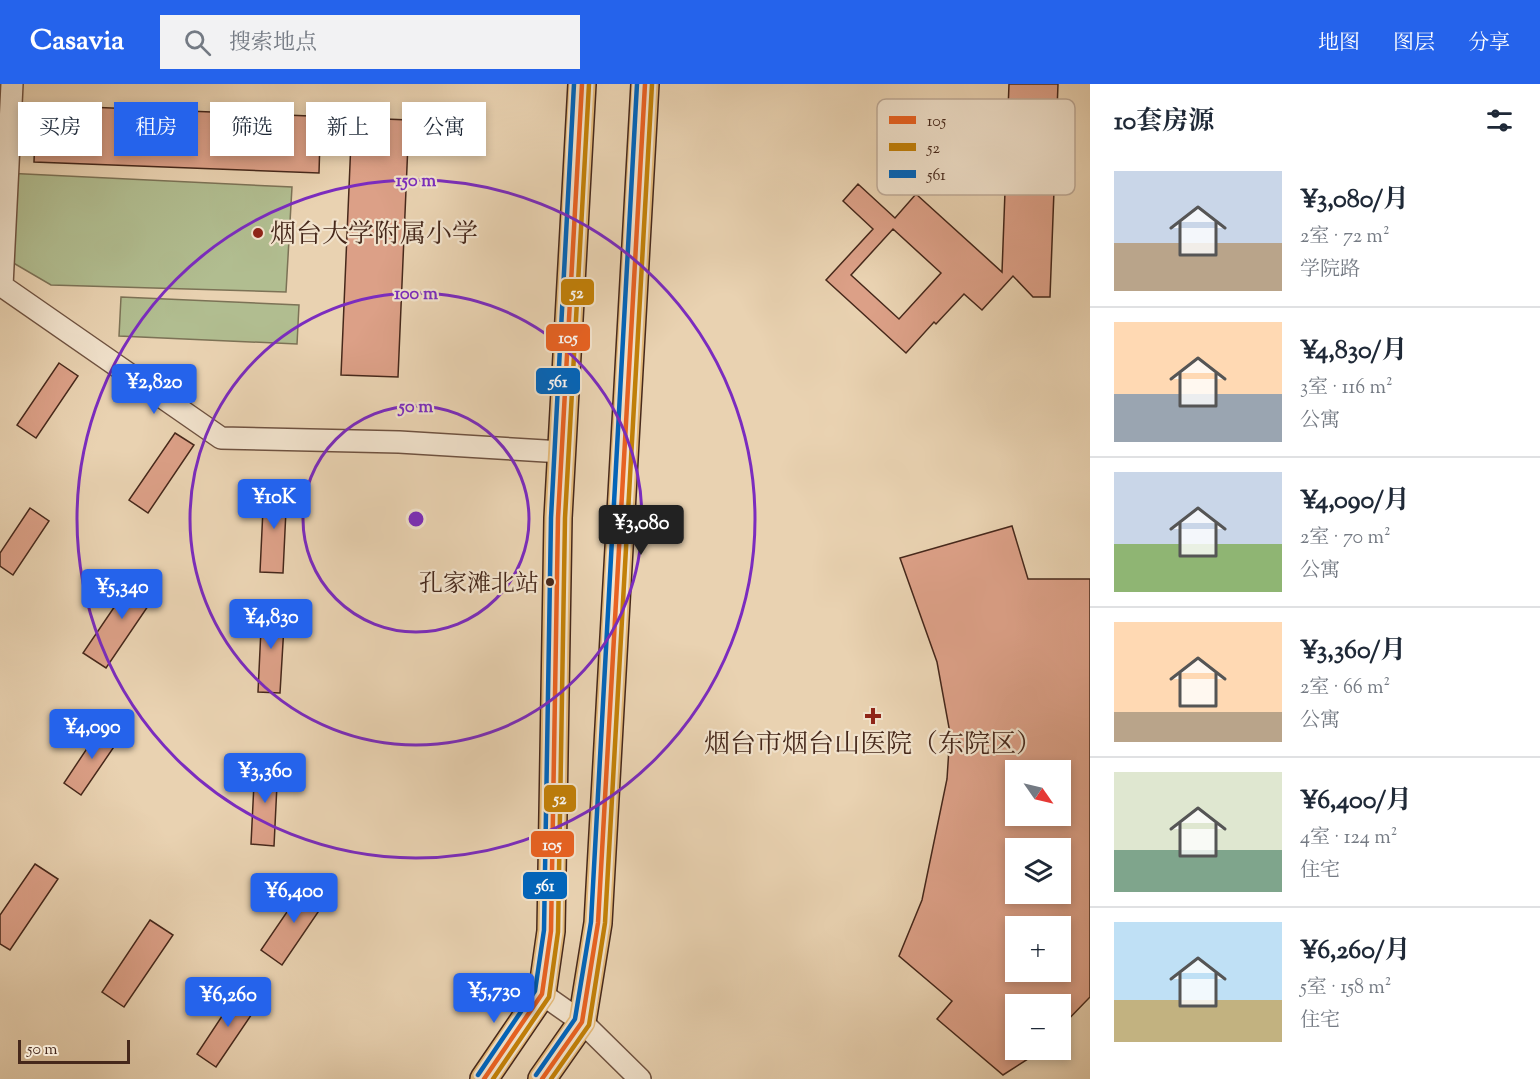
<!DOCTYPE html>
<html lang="zh">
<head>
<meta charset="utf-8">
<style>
  :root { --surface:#fff; --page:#f2f2f3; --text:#1f2937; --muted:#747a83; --line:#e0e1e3; --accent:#2563eb }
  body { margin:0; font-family:"Sorts Mill Goudy","Noto Serif SC",serif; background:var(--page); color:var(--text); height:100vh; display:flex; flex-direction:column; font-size:22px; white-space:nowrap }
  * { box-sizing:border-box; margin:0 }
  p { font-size:20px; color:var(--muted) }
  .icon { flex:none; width:33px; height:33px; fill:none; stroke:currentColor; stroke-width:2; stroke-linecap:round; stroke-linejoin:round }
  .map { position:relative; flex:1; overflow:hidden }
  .sheet { display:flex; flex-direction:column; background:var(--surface); width:450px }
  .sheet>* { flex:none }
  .banner { position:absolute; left:18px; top:18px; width:570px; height:54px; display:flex; gap:12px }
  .needle { width:39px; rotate:124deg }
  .controls { position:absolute; left:1005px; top:676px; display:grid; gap:12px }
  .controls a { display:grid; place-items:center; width:66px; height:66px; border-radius:0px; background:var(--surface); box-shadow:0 3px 9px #0003; font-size:30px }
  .scale { position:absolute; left:18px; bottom:15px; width:112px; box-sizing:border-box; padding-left:6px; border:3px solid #46281b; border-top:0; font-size:16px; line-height:21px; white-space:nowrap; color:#46281b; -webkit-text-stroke:4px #f1e2cc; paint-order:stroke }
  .price { position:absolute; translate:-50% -51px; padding:0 14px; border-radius:6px; background:var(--accent); color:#fff; font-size:20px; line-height:39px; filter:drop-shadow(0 2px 3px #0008) }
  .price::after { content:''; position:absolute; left:50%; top:36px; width:18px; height:14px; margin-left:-9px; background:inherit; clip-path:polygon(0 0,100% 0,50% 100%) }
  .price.current { background:#222; color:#fff }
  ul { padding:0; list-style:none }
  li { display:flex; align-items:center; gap:18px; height:150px; padding:0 24px }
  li+li { border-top:2px solid var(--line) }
  li span { display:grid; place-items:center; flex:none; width:168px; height:120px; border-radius:0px; color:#555 }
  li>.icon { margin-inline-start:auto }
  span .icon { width:72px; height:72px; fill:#fffc; stroke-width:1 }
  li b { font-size:26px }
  h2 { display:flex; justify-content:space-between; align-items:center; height:72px; padding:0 24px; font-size:26px }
  .chip { padding:0 21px; border-radius:0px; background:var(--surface); box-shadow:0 3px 9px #0003; font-size:21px; line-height:54px }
  .chip.current { background:var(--accent); color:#fff }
  header { display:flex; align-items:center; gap:36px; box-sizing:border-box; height:84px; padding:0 30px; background:var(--accent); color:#fff }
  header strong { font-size:28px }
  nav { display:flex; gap:33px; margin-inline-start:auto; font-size:21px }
  .search { width:420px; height:54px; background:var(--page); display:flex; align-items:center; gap:15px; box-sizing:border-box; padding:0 21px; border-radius:0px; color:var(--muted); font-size:22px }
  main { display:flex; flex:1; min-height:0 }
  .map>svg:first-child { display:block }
  .green { fill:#b1bd90; stroke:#7c7256; stroke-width:1.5 }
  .building { fill:#dca087; stroke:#46281b; stroke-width:1.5; fill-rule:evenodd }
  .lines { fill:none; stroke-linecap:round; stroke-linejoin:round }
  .minor-casing { stroke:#6f5240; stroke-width:24 }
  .major-casing { stroke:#46281b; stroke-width:30 }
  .minor { stroke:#f1e2cc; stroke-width:21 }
  .major { stroke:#e4b978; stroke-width:27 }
  .bus-1-casing { stroke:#f1e2cc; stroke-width:9 }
  .bus-2-casing { stroke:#f1e2cc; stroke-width:9 }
  .bus-3-casing { stroke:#f1e2cc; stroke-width:9 }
  .bus-1 { stroke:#e96222; stroke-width:4.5 }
  .bus-2 { stroke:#c28008; stroke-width:4.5 }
  .bus-3 { stroke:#0065bd; stroke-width:4.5 }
  .ring { fill:none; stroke:#7b2cbf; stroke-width:3 }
  .poi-dot { fill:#8f2418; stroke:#f1e2cc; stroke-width:2 }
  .bus-dot { fill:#46281b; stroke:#f1e2cc; stroke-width:2 }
  .labels { text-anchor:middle; stroke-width:4.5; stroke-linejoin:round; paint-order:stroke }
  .bus-label { font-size:24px; fill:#46281b; stroke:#f1e2cc; text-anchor:end }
  .poi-label { font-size:26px; fill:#46281b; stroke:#f1e2cc; text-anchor:start }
  .key { fill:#f1e2cc; stroke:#beaa97; stroke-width:1.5 }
  .key-label { font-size:16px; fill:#46281b }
  .centre { fill:#7b2cbf; stroke:#f1e2cc; stroke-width:3 }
  .ring-label { font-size:18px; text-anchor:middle; font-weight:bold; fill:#7b2cbf; stroke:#f1e2cc; stroke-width:4.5; stroke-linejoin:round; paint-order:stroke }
  .line-badge { stroke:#f1e2cc; stroke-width:2 }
  .badge-label { font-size:16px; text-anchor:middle; font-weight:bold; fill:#fff }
</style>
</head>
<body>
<header>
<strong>Casavia</strong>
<div class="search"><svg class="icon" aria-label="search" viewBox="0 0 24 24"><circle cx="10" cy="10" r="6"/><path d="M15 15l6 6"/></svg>搜索地点</div>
<nav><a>地图</a><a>图层</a><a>分享</a></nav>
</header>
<main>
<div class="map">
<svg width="1090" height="995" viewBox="0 0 1090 995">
  <rect width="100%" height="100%" fill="#e9d2b1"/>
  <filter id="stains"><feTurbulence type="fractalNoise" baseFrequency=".00333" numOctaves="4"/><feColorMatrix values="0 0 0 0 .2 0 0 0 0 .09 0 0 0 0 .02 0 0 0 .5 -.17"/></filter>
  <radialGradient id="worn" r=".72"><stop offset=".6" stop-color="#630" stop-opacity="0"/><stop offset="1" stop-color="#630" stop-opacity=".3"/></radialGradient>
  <path class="green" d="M5,89L292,103L286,208L51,201L10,177Z
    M121,213L299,221L297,260L119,252Z"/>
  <path class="building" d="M1009,0H1058L1050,213H1033L1013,192L982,226L964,210L936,240L934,238L906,269L826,196L873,145L843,117L858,100L895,134L916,110L1002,188ZM893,145L941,189L899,235L851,191Z
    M36,21L409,36L398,293L341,291L351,57L320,56L319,89L34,78Z
    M59,279L78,292L36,354L17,341Z
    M175,349L194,361L148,429L129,416Z
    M264,404L287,405L283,489L260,488Z
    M30,424L49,437L13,491L0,482V469Z
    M1012,442L1028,495H1090V913L1060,944V921H1016V966H1042L1003,991L937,935L952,917L899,872L922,816L947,695L950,649L937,578L900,474ZM1016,687H1060V732H1016ZM1016,765H1060V810H1016ZM1016,843H1060V888H1016Z
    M138,488L161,503L106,584L83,569Z
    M262,524L285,525L280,609L258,608Z
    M102,642L120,654L81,711L64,699Z
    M255,679L278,680L274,762L251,760Z
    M35,780L58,795L10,866L0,860V831Z
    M306,800L327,815L282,881L261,866Z
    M150,836L173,851L124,923L102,908Z
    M240,905L260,918L216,983L197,970Z"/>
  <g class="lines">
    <defs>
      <path id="minor" d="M12,0L2,202L221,354L399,358L562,368
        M542,910L582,938L640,995"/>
      <path id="major" d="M484,995L542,910L551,847L558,434L582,0
        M542,995L582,938L598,839L645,0"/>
    </defs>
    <use href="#minor" class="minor-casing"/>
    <use href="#major" class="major-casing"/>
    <use href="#minor" class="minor"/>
    <use href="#major" class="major"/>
    <defs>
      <path id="bus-1" d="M484,995L542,910L551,847L558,434L582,0
        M542,995L582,938L598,839L645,0"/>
      <path id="bus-2" d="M493,995L549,913L558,848L565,434L589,0
        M551,995L589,941L605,839L652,0"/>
      <path id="bus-3" d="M478,991L535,907L544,846L551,434L574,0
        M536,991L575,935L591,838L637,0"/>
    </defs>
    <use href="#bus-1" class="bus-1-casing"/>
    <use href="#bus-2" class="bus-2-casing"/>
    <use href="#bus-3" class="bus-3-casing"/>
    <use href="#bus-1" class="bus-1"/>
    <use href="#bus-2" class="bus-2"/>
    <use href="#bus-3" class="bus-3"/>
  </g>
  <g class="ring">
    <circle cx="416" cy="435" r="113"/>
    <circle cx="416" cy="435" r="226"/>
    <circle cx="416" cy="435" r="339"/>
  </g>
  <g class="poi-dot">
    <circle cx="258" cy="149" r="6"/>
    <path d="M870 623h6v6h6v6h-6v6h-6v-6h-6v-6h6z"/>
  </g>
  <circle class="bus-dot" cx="550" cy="498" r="5"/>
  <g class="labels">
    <g class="bus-label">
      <text x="539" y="507">孔家滩北站</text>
    </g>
    <g class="poi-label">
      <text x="270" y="158">烟台大学附属小学</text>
      <text x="873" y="668" text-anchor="middle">烟台市烟台山医院（东院区）</text>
    </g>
  </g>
  <rect x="877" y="15" width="198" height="96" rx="9" class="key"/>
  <rect x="889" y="32" width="27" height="8" fill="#e96222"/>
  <rect x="889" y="59" width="27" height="8" fill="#c28008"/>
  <rect x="889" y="86" width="27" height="8" fill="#0065bd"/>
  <g class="key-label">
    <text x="927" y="42">105</text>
    <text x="927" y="69">52</text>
    <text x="927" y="96">561</text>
  </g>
  <circle cx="416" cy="435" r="9" class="centre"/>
  <g class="ring-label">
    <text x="416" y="102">150 m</text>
    <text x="416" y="215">100 m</text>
    <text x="416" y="328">50 m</text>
  </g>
  <g class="line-badge">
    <rect x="560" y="194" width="35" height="28" rx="6" fill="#c28008"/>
    <rect x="545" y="239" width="46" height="29" rx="6" fill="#e96222"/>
    <rect x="535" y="283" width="46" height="28" rx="6" fill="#0065bd"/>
    <rect x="543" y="700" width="34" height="29" rx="6" fill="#c28008"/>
    <rect x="530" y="746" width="45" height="28" rx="6" fill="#e96222"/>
    <rect x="522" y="787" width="46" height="29" rx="6" fill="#0065bd"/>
  </g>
  <g class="badge-label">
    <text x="577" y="214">52</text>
    <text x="568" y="259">105</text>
    <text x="558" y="303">561</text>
    <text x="560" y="720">52</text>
    <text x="552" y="766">105</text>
    <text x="545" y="807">561</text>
  </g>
  <rect width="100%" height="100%" filter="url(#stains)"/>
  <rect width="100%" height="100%" fill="url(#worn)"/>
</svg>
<div class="controls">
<a><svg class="needle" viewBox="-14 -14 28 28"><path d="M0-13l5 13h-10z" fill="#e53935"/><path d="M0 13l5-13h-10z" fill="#747a83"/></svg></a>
<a><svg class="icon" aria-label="layers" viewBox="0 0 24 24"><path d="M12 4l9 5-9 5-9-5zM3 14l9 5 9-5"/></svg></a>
<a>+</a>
<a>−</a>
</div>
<div class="scale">50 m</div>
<b class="price" style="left:154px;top:331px">¥2,820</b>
<b class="price" style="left:274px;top:446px">¥10K</b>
<b class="price current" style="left:641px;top:472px">¥3,080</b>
<b class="price" style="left:122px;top:536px">¥5,340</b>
<b class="price" style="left:271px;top:566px">¥4,830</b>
<b class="price" style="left:92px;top:676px">¥4,090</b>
<b class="price" style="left:265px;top:720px">¥3,360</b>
<b class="price" style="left:294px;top:840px">¥6,400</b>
<b class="price" style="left:494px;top:940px">¥5,730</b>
<b class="price" style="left:228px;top:944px">¥6,260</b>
<div class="banner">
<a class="chip">买房</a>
<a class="chip current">租房</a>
<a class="chip">筛选</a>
<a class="chip">新上</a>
<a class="chip">公寓</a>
</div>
</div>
<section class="sheet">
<h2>10套房源<svg class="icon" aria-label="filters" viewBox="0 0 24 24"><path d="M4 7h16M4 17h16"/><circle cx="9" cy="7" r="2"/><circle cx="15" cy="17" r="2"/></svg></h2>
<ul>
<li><span style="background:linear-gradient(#c9d6e8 60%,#b9a48a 0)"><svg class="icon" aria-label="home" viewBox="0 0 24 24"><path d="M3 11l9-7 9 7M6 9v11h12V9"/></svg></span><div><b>¥3,080/月</b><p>2室 · 72 m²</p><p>学院路</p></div></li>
<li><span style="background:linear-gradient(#ffd9b3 60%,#9aa5b1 0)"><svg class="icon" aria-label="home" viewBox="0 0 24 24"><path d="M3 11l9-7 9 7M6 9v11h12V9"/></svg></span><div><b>¥4,830/月</b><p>3室 · 116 m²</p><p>公寓</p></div></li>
<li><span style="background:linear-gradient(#c9d6e8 60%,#8fb573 0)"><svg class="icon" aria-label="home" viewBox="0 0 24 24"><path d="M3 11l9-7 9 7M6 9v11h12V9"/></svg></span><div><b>¥4,090/月</b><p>2室 · 70 m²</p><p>公寓</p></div></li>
<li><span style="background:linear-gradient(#ffd9b3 75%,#b9a48a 0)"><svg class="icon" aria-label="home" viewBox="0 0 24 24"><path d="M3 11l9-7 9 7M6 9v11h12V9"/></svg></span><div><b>¥3,360/月</b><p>2室 · 66 m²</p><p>公寓</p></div></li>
<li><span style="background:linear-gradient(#dfe7d0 65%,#7fa58c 0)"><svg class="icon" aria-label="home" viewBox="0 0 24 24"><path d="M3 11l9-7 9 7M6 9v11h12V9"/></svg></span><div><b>¥6,400/月</b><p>4室 · 124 m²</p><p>住宅</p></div></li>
<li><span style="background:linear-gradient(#bfe0f5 65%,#c2b280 0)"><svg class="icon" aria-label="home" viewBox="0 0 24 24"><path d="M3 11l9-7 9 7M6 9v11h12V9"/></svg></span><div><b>¥6,260/月</b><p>5室 · 158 m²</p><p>住宅</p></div></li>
</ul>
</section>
</main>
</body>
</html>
